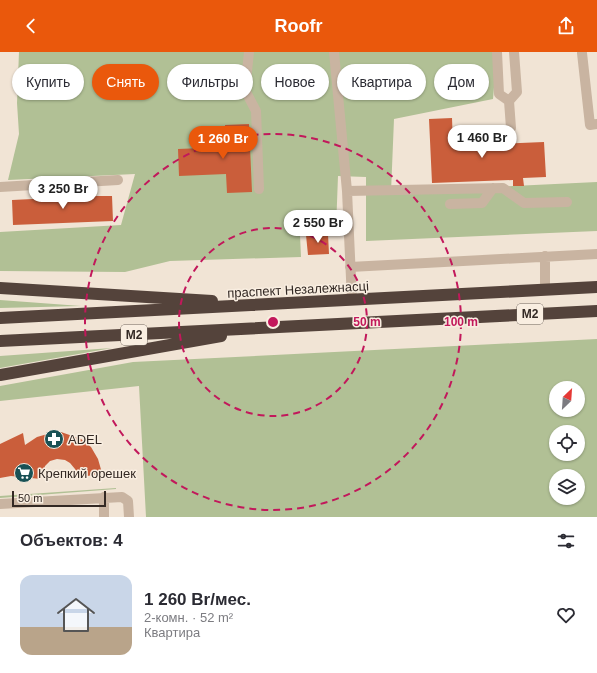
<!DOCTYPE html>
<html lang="ru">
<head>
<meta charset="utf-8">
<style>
  :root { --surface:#fff; --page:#f7f7f7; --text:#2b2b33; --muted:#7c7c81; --line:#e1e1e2; --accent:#ea580c }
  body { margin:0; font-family:Arial,sans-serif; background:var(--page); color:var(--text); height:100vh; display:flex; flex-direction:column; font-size:15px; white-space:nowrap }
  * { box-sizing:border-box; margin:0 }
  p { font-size:13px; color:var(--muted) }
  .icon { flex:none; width:22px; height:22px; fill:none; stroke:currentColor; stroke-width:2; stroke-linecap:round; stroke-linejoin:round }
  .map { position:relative; height:465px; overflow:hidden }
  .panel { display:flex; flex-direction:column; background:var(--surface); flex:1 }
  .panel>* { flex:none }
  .top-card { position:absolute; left:12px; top:12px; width:573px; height:36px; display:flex; gap:8px }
  .needle { width:26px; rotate:25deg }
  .controls { position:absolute; left:549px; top:329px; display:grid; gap:8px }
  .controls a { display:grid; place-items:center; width:36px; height:36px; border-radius:50%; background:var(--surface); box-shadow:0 1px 3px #0004; font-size:20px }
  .scale { position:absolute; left:12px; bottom:10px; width:94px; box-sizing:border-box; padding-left:4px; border:2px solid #332924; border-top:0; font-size:11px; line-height:14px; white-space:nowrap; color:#332924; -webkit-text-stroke:3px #f9eee1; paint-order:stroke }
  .price { position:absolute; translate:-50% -34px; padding:0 9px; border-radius:14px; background:#fff; color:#222; font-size:13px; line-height:26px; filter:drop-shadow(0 1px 2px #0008) }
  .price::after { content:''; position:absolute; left:50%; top:24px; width:12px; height:9px; margin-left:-6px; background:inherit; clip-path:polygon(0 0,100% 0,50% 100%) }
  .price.selected { background:var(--accent); color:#fff }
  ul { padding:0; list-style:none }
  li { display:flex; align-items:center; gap:12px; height:100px; padding:0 20px }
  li+li { border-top:1px solid var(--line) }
  li span { display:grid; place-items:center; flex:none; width:112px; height:80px; border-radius:12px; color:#555 }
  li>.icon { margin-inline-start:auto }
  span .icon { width:48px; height:48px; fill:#fffc; stroke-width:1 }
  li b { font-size:17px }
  h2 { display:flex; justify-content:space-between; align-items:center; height:48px; padding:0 20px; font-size:17px }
  .chip { padding:0 14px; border-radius:18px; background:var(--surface); box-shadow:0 1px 3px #0004; font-size:14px; line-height:36px }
  .chip.selected { background:var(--accent); color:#fff }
  header { display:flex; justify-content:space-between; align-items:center; height:52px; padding:0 20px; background:var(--accent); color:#fff; font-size:18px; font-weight:600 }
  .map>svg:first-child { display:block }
  .green { fill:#b1c095; fill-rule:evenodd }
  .building { fill:#ca5e3b }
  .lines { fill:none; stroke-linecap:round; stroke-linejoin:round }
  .minor { stroke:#c9b4a1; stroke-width:10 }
  .highway { stroke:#54433b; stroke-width:12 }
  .ring { fill:none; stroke:#c2185b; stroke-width:2; stroke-dasharray:7 5 }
  .labels { text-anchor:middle; stroke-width:3; stroke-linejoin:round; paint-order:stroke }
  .shield { fill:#f9eee1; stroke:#6e645d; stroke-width:1 }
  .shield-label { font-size:12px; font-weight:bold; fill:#332924 }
  .street-label { font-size:13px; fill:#332924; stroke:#f9eee1 }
  .poi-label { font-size:13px; fill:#332924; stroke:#f9eee1; text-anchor:start }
  .centre { fill:#c2185b; stroke:#f9eee1; stroke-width:2 }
  .ring-label { font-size:12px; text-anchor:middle; font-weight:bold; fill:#c2185b; stroke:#f9eee1; stroke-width:3; stroke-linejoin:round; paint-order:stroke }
</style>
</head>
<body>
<header><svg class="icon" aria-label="back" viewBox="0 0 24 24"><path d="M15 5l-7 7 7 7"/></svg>Roofr<svg class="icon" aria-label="share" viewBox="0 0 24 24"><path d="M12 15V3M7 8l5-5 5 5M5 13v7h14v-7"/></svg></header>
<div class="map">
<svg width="597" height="465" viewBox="0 0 597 465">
  <rect width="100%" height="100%" fill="#f1e4d5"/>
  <path class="green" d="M19,0H497L493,47L394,67L391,140L597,130V179L366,189V125L338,124L336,177L300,183L301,205L170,209L125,220L0,219V180L121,173L135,122L8,128L19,82L17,51Z
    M0,248L81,254L0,256Z
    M597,287V465H146L139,334L0,349V334L133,310ZM556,336H578V358H556ZM556,380H578V402H556ZM556,424H578V446H556Z
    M112,296L0,316V304Z
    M116,436V437L0,446V444Z"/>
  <path class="building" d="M452,66L453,94L544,90L546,125L523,126L524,134H513V128L432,131L429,67Z
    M249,72L252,140L227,141L226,122L179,124L178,97L226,95L225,73Z
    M95,144H112L113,169L13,173L12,148Z
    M328,182L329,202L308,203L306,183Z
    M61,380L81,387L91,395L98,407L102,421L78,426L75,417L70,411L65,408L57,407L50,409L45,414L41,427L11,424L0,426V392L23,381L25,393L37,385L51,381Z"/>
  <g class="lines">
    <path class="minor" d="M249,0L245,38L256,59L259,137
      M334,0L347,139L352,248
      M497,0L499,42L509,49
      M582,1L590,73L597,72
      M511,76L509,49L517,40L514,0
      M0,135L118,128
      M347,139L503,136L524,151L567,150
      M450,152L482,151L493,136
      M545,204V238
      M350,215L597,202
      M104,445V465
      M0,452L122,445L128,449L129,465"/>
    <path class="highway" d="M0,236L212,249
      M0,266L597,235
      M0,289L597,259
      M0,323L221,284"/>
  </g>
  <g class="ring">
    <circle cx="273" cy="270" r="94"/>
    <circle cx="273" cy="270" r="188"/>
  </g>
  <defs>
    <symbol id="pharmacy-disc" viewBox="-11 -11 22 22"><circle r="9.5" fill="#195155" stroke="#f9eee1"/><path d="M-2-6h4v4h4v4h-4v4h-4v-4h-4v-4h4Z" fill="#fff"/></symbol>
    <symbol id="supermarket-disc" viewBox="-11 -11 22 22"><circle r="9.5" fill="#195155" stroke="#f9eee1"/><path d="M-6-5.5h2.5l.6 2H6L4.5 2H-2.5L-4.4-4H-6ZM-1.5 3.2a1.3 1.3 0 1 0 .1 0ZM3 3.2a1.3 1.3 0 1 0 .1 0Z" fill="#fff"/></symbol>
  </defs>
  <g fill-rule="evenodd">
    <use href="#pharmacy-disc" x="43" y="376" width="22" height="22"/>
    <use href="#supermarket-disc" x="13" y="410" width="22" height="22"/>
  </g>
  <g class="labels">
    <g class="shield">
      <rect x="517" y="252" width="26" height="20" rx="3"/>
      <rect x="121" y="273" width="26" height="20" rx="3"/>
    </g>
    <g class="shield-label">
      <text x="530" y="266">М2</text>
      <text x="134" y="287">М2</text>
    </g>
    <g class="street-label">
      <text transform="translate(298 237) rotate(-3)" y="5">праспект Незалежнасці</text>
    </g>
    <g class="poi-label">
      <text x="68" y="392">ADEL</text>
      <text x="38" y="426">Крепкий орешек</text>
    </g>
  </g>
  <circle cx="273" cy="270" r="6" class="centre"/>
  <g class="ring-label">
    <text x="367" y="274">50 m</text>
    <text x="461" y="274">100 m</text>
  </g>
</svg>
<div class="controls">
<a><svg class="needle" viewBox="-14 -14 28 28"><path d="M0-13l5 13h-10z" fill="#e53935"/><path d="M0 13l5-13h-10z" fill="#7c7c81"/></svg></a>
<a><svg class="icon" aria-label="locate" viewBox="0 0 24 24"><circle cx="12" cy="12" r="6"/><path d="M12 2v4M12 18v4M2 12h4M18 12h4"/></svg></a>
<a><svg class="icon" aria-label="layers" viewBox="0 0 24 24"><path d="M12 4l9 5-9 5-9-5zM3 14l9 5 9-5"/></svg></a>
</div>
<div class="scale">50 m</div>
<b class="price" style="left:482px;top:107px">1 460 Br</b>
<b class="price selected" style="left:223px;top:108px">1 260 Br</b>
<b class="price" style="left:63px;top:158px">3 250 Br</b>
<b class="price" style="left:318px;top:192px">2 550 Br</b>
<div class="top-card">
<a class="chip">Купить</a>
<a class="chip selected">Снять</a>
<a class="chip">Фильтры</a>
<a class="chip">Новое</a>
<a class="chip">Квартира</a>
<a class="chip">Дом</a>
</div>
</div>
<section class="panel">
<h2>Объектов: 4<svg class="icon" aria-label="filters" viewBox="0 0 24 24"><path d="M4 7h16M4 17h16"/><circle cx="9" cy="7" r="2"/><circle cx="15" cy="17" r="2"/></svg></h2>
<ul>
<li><span style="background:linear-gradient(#c9d6e8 65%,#b9a48a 0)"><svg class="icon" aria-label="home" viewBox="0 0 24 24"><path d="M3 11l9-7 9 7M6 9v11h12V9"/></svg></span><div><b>1 260 Br/мес.</b><p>2-комн. · 52 m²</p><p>Квартира</p></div><svg class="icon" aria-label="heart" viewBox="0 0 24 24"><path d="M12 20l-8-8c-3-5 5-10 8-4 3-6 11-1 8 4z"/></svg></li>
</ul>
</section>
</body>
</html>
